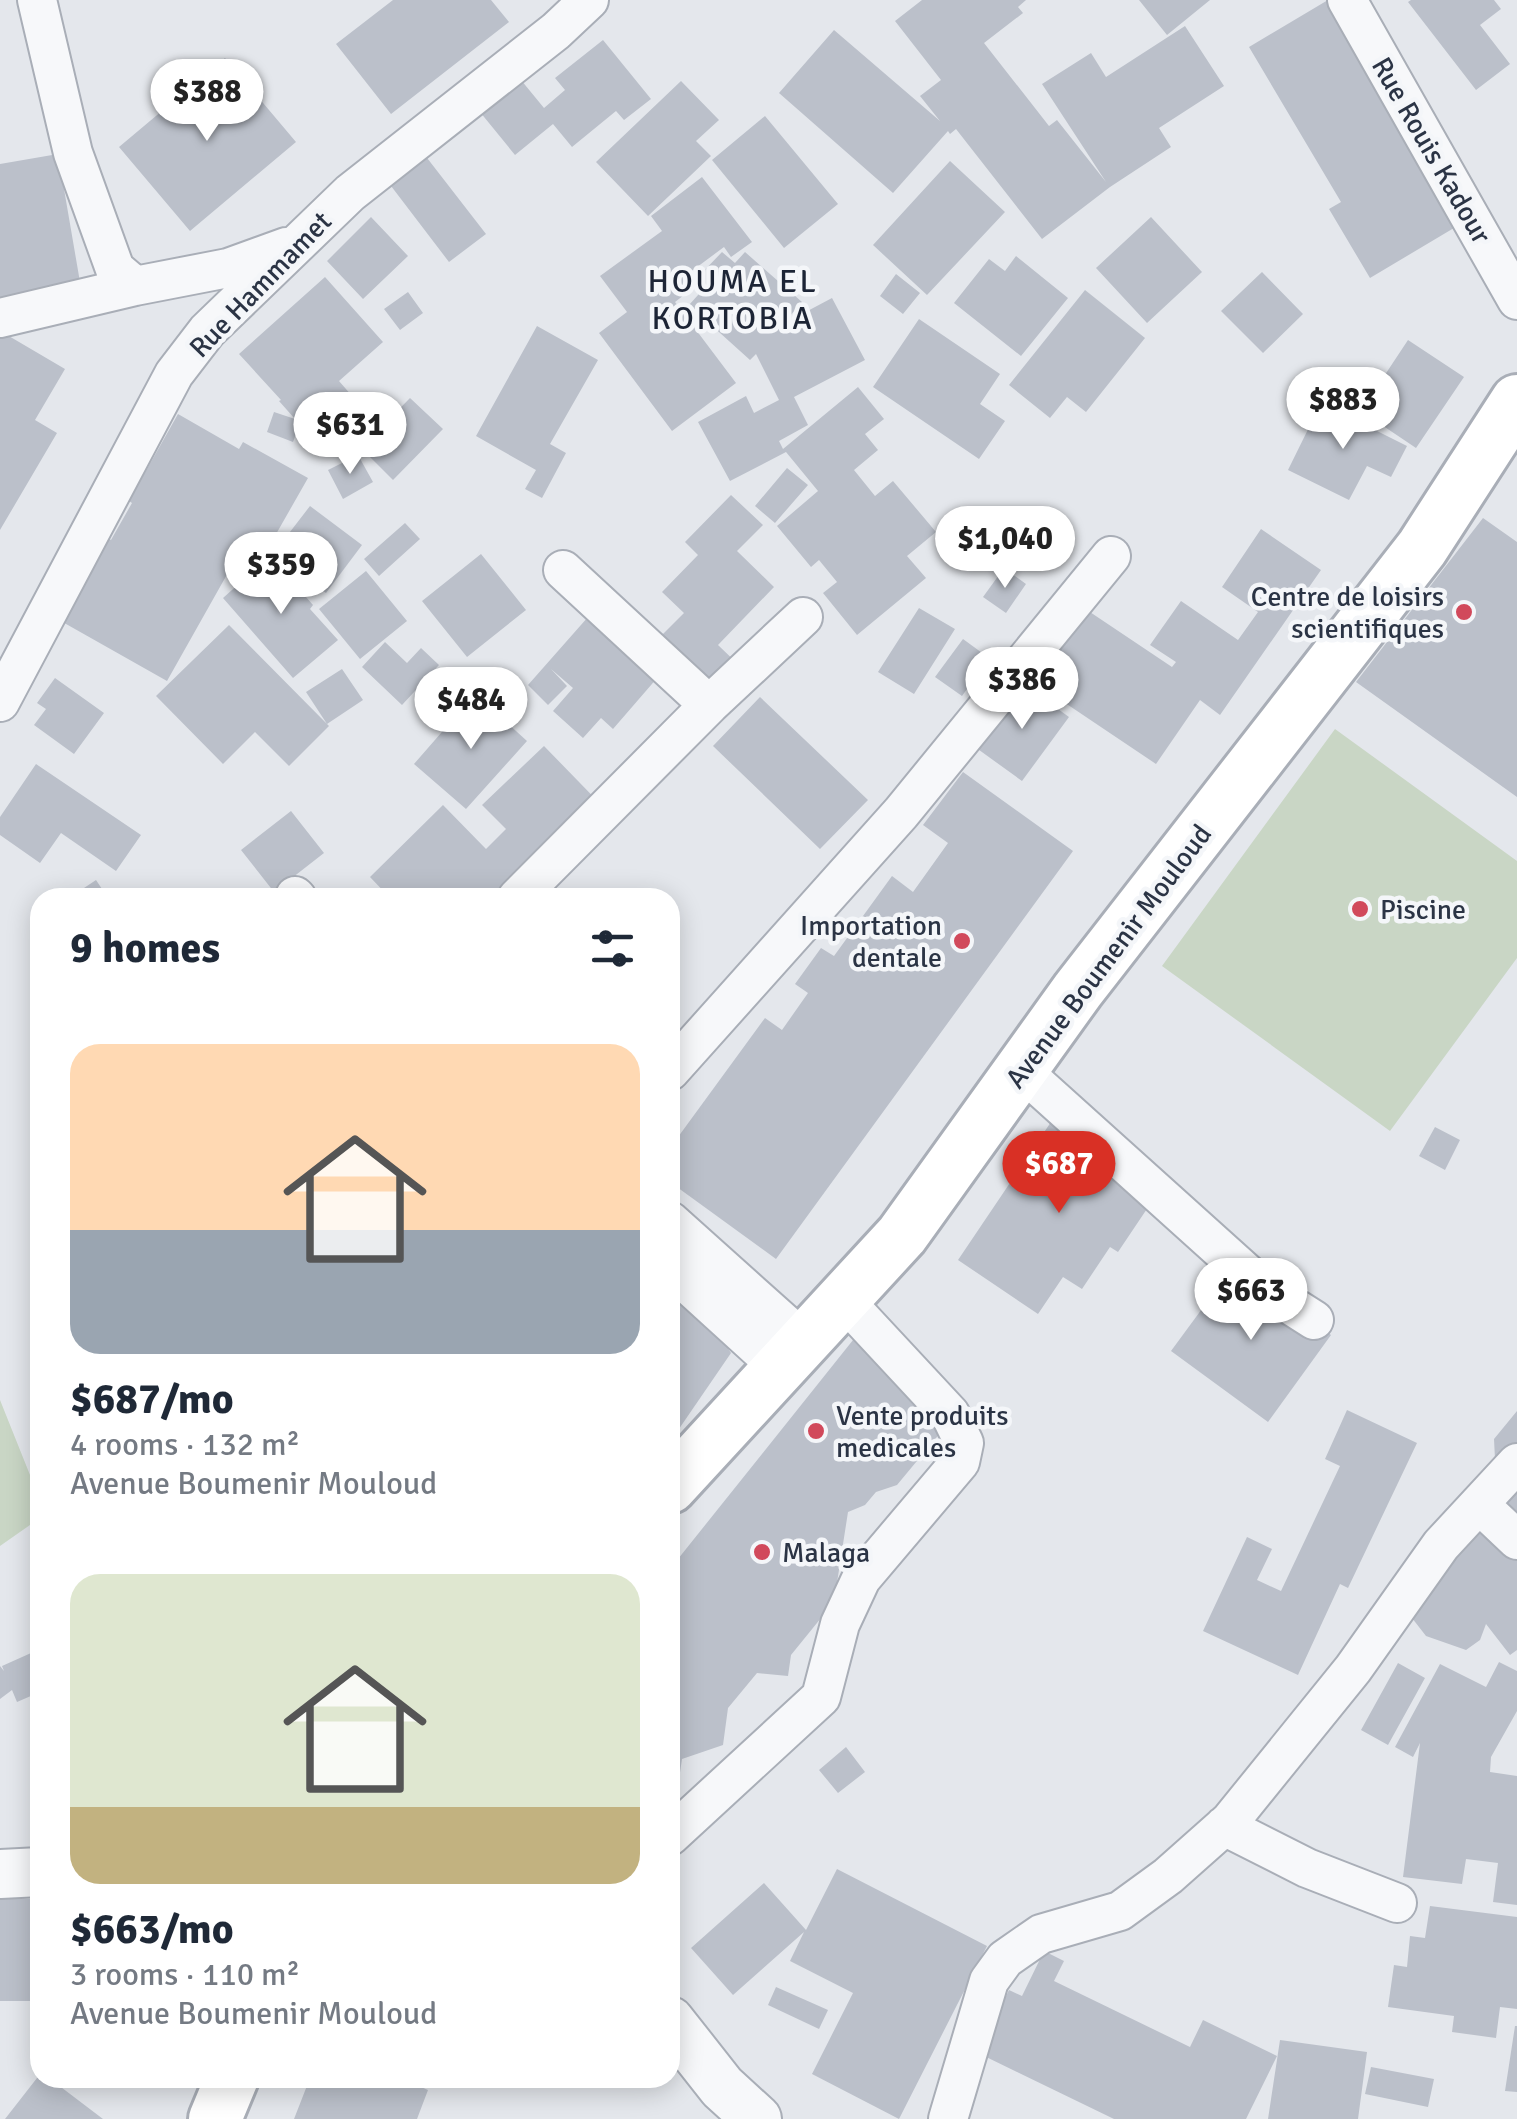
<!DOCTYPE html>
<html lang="en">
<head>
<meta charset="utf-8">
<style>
  :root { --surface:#fff; --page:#f2f2f3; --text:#1f2937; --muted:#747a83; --accent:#d93025 }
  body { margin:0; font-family:Signika,sans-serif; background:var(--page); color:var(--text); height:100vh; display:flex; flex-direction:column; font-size:38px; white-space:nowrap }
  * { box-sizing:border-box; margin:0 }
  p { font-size:32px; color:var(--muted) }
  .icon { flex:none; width:55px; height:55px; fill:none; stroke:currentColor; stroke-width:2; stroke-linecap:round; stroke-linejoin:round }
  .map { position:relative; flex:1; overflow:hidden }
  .details { position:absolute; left:30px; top:888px; width:650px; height:1200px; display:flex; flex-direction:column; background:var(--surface); border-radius:30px; box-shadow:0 5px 25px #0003 }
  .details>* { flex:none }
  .price { position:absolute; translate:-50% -85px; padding:0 22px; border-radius:35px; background:#fff; color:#222; font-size:32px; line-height:65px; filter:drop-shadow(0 2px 5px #0008) }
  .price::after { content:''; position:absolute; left:50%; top:60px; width:30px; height:22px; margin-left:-15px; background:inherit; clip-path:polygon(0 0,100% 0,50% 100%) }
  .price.on { background:var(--accent); color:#fff }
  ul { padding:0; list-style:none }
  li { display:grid; align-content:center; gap:20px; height:530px; padding:0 40px }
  li span { display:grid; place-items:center; height:310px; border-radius:30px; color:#555 }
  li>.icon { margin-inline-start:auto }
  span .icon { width:180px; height:180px; fill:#fffc; stroke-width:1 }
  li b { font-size:42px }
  h2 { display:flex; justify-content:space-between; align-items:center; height:120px; padding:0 40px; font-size:42px }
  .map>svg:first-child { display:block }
  .green { fill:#c9d6c5 }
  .building { fill:#bbc0ca }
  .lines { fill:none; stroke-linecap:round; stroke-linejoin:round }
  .minor-casing { stroke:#a9aeb7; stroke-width:42 }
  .tertiary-casing { stroke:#a9aeb7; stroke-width:52 }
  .secondary-casing { stroke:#a9aeb7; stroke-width:58 }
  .minor { stroke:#f7f8fa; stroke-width:38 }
  .tertiary { stroke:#f7f8fa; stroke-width:48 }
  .secondary { stroke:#fff; stroke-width:52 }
  .poi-dot { fill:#d1495b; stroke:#f4f6f9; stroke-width:4 }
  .labels { text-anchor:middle; stroke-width:9; stroke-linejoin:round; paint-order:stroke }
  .street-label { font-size:28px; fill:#2b3445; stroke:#f4f6f9 }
  .poi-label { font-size:28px; fill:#2b3445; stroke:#f4f6f9; text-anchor:start }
  .quarter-label { font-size:32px; letter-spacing:2.5px; fill:#1d2536; stroke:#f4f6f9 }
</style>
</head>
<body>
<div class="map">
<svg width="1517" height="2119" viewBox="0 0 1517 2119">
  <rect width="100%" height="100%" fill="#e4e7ec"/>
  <path class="green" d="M1335,729L1517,861V958L1390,1131L1162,966Z
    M0,1400L40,1500V1518L0,1546Z"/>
  <path class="building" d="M393,0H491L509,22L391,114L336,44Z
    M922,0H1026L1018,7L1023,13L984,43L1049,126L1057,120L1106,182L1042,84L1091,53L1106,77L1185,26L1224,86L1159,128L1171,147L1110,187L1042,239L956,129L950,134L948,131L893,193L779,93L834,30L940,121L920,96L941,80L895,21Z
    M1139,0H1210L1167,35Z
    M1328,0L1464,222L1370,278L1329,209L1341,202L1249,47Z
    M1411,0H1494L1501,9L1480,25L1510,64L1476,90L1408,2Z
    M603,40L651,99L624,120L616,111L572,147L553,124L515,155L480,112L521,80L544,108L565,90L555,78Z
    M225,58L296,142L190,231L119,147Z
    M681,81L719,120L696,141L711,156L648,216L596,162Z
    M765,116L838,204L784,248L712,160Z
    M58,154L86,317L2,332L65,369L35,420L57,433L0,530V164Z
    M424,154L486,234L449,262L388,182Z
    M950,161L1005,212L927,295L873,245Z
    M702,177L752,242L731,257L724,247L685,276L693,288L675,302L736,383L672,431L599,333L627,312L600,276L662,231L651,216Z
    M371,217L408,256L363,299L327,261Z
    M1151,217L1202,272L1147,323L1096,268Z
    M722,252L735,263L745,252L802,302L783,324L832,298L865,360L794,397L808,425L779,441L783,449L858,387L884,419L865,434L878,450L854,470L875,496L893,481L936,532L907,556L926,578L857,635L823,593L837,582L819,560L811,567L777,526L818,491L786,452L730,481L698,422L746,396L754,413L779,400L756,354L750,360L689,305L707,285L698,277Z
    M1016,256L1068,298L1021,356L954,303L989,259L1005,271Z
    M1262,272L1303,314L1263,353L1221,311Z
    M896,274L920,293L903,314L880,296Z
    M325,277L383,342L339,381L366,412L335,439L311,412L300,423L293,442L267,432L274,412L295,419L279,401L281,400L239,354Z
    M1085,290L1145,338L1086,412L1067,397L1050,418L1009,385Z
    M408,292L423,313L400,330L384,309Z
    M919,319L1000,374L980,404L1005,421L979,459L873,387Z
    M537,326L598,360L550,444L566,453L542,498L525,489L536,470L476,436Z
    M1408,340L1464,377L1416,448L1361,411Z
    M410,398L443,429L393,480L361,448Z
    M1321,403L1407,446L1391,477L1367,466L1349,500L1288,470Z
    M178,414L239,449L243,442L308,478L267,550L247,539L167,681L59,620L106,537L111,540L132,503L129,501Z
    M358,455L373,482L343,499L328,470Z
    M787,468L808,485L775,523L755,506Z
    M731,495L763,525L737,551L774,587L718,645L744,670L716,698L656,641L684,613L662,592L698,555L685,542Z
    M310,506L362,545L326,593L273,554Z
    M1483,518L1517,542V797L1356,682Z
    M405,523L420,539L379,576L364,559Z
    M1261,529L1321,570L1220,715L1200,700L1156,764L1022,674L1072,600L1172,667L1176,662L1150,645L1181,601L1238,640L1258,612L1222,587Z
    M481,554L526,610L467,657L422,601Z
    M270,556L313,605L310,609L338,640L293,678L223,598Z
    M1004,568L1026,584L1006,613L983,597Z
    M366,571L407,621L360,659L319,609Z
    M919,608L955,629L914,694L878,672Z
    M588,617L658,677L613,729L601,718L583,738L553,711L573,688L551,669L567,686L548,705L528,685Z
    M229,625L329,726L289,766L255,732L223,764L156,696Z
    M963,639L989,658L962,696L935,677Z
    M385,642L407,663L421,648L439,665L402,705L362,667Z
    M342,669L363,700L327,724L306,692Z
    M55,678L104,713L74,754L34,725L46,709L37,703Z
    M1022,683L1069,717L1022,781L975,747Z
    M475,694L527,741L466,809L414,764Z
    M760,697L868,800L820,849L713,746Z
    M544,746L615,819L535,898H390L370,877L443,805L486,849L506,829L482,805Z
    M36,764L141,835L116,871L61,833L40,863L0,835V817Z
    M963,772L1073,851L776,1259L670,1182V1148L765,1018L782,1030L808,993L795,984L821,948L834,956L892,876L913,892L948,843L923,825Z
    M291,811L324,853L274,892L241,850Z
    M96,880L108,898H69Z
    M1057,1113L1163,1185L1118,1252L1110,1247L1082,1289L1063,1277L1038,1314L958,1260Z
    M1435,1127L1460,1140L1445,1170L1419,1156Z
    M1235,1264L1331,1335L1268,1422L1171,1351Z
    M670,1273L714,1327L731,1353L670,1442Z
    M861,1330L941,1432L897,1485L876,1492L865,1505L848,1512L834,1602L791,1655L788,1676L757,1673L728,1708L723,1745L682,1759L677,1793L670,1802V1569Z
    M1347,1410L1417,1443L1348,1588L1340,1584L1298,1675L1203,1631L1247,1537L1272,1549L1257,1580L1281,1591L1340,1466L1325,1459Z
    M1517,1411V1516L1497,1500L1494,1439Z
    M1468,1526H1517V1650L1510,1655L1486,1624L1480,1640L1466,1650L1426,1636L1412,1618Z
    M40,1649V1692L17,1702L12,1690L0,1699V1666L4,1671L2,1666Z
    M1499,1662L1517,1671V1711L1491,1757L1490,1772L1517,1776V1905L1493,1902L1498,1863L1466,1859L1462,1884L1403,1877L1420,1743L1413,1757L1395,1747L1440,1664L1486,1687Z
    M1398,1663L1425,1678L1388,1745L1361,1730Z
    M846,1747L865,1772L838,1793L819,1770Z
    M837,1869L987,1946L899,2119L812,2074L853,1993L790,1961L804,1932L733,1995L691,1948L764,1883L806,1930Z
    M0,1899H40V2001H0Z
    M1430,1906L1517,1917V2009L1500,2007L1496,2038L1452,2032L1454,2016L1388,2007L1394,1965L1407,1967L1410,1936L1425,1938Z
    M1044,1951L1064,1961L1054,1981L1190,2047L1203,2020L1277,2056L1246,2119H1114L978,2053L1009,1990L1022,1996Z
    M776,1987L828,2010L819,2029L768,2005Z
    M1515,2026H1517V2092L1505,2091Z
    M1280,2040L1367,2052L1358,2119H1268Z
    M1371,2067L1434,2079L1428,2107L1365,2094Z
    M37,2078H49L103,2119H5Z
    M310,2078H406L405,2080L428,2090L417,2119H294Z"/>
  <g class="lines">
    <defs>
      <path id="minor" d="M37,0L73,153L115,269L135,286L228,268L286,247
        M1347,0L1517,300
        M0,318L135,286
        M563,570L709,705
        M0,702L174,374L207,331L350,193L556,31L589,0
        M295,896L297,898
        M517,898L709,705L803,617
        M1021,1070L1262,1287L1314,1320
        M670,1071L901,813L1111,556
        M670,1221L804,1341
        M670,1268L780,1368
        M1479,1504L1517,1540
        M1224,1826L1307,1868L1397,1903
        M670,1836L821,1697L840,1624L861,1579L960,1462L964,1443L950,1414L843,1299
        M948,2119L989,1981L1005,1959L1041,1934L1120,1911L1168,1876L1230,1821L1353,1669L1441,1545L1517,1463"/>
      <path id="tertiary" d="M0,1874L40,1872
        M670,2021L722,2087L757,2119"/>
      <path id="secondary" d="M670,1487L902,1235L1078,990L1422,548L1517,401
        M215,2119L232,2078"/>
    </defs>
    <use href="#minor" class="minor-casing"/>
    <use href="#tertiary" class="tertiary-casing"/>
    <use href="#secondary" class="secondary-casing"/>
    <use href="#minor" class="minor"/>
    <use href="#tertiary" class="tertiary"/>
    <use href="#secondary" class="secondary"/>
  </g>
  <g class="poi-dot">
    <circle cx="1464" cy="612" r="10"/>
    <circle cx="1360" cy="909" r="10"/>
    <circle cx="962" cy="941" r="10"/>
    <circle cx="816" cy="1431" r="10"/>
    <circle cx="762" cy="1552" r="10"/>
  </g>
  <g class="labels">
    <g class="street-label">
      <text transform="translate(1432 150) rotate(60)" y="10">Rue Rouis Kadour</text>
      <text transform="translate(260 284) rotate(-46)" y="10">Rue Hammamet</text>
      <text transform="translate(1108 956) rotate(-53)" y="10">Avenue Boumenir Mouloud</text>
    </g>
    <g class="poi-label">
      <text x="1444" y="606" text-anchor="end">Centre de loisirs<tspan x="1444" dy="32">scientifiques</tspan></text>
      <text x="1380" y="919">Piscine</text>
      <text x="942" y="935" text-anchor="end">Importation<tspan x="942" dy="32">dentale</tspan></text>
      <text x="836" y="1425">Vente produits<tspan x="836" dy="32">medicales</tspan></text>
      <text x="782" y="1562">Malaga</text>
    </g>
    <g class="quarter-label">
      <text x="733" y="292">HOUMA EL<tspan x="733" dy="37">KORTOBIA</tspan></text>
    </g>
  </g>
</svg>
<b class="price" style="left:207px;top:144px">$388</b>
<b class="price" style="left:1343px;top:452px">$883</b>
<b class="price" style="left:350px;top:477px">$631</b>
<b class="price" style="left:1005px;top:591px">$1,040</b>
<b class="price" style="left:281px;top:617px">$359</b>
<b class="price" style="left:1022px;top:732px">$386</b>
<b class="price" style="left:471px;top:752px">$484</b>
<b class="price on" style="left:1059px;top:1216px">$687</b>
<b class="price" style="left:1251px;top:1343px">$663</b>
<section class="details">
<h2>9 homes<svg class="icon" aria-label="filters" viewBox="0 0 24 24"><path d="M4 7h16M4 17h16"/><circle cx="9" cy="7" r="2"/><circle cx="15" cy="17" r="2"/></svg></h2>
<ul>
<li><span style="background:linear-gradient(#ffd9b3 60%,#9aa5b1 0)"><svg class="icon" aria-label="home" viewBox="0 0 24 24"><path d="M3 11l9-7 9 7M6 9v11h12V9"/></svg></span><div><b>$687/mo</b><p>4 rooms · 132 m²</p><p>Avenue Boumenir Mouloud</p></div></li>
<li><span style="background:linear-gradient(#dfe7d0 75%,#c2b280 0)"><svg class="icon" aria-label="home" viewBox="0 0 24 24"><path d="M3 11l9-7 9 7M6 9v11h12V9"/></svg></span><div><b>$663/mo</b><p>3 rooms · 110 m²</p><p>Avenue Boumenir Mouloud</p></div></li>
</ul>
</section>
</div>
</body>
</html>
